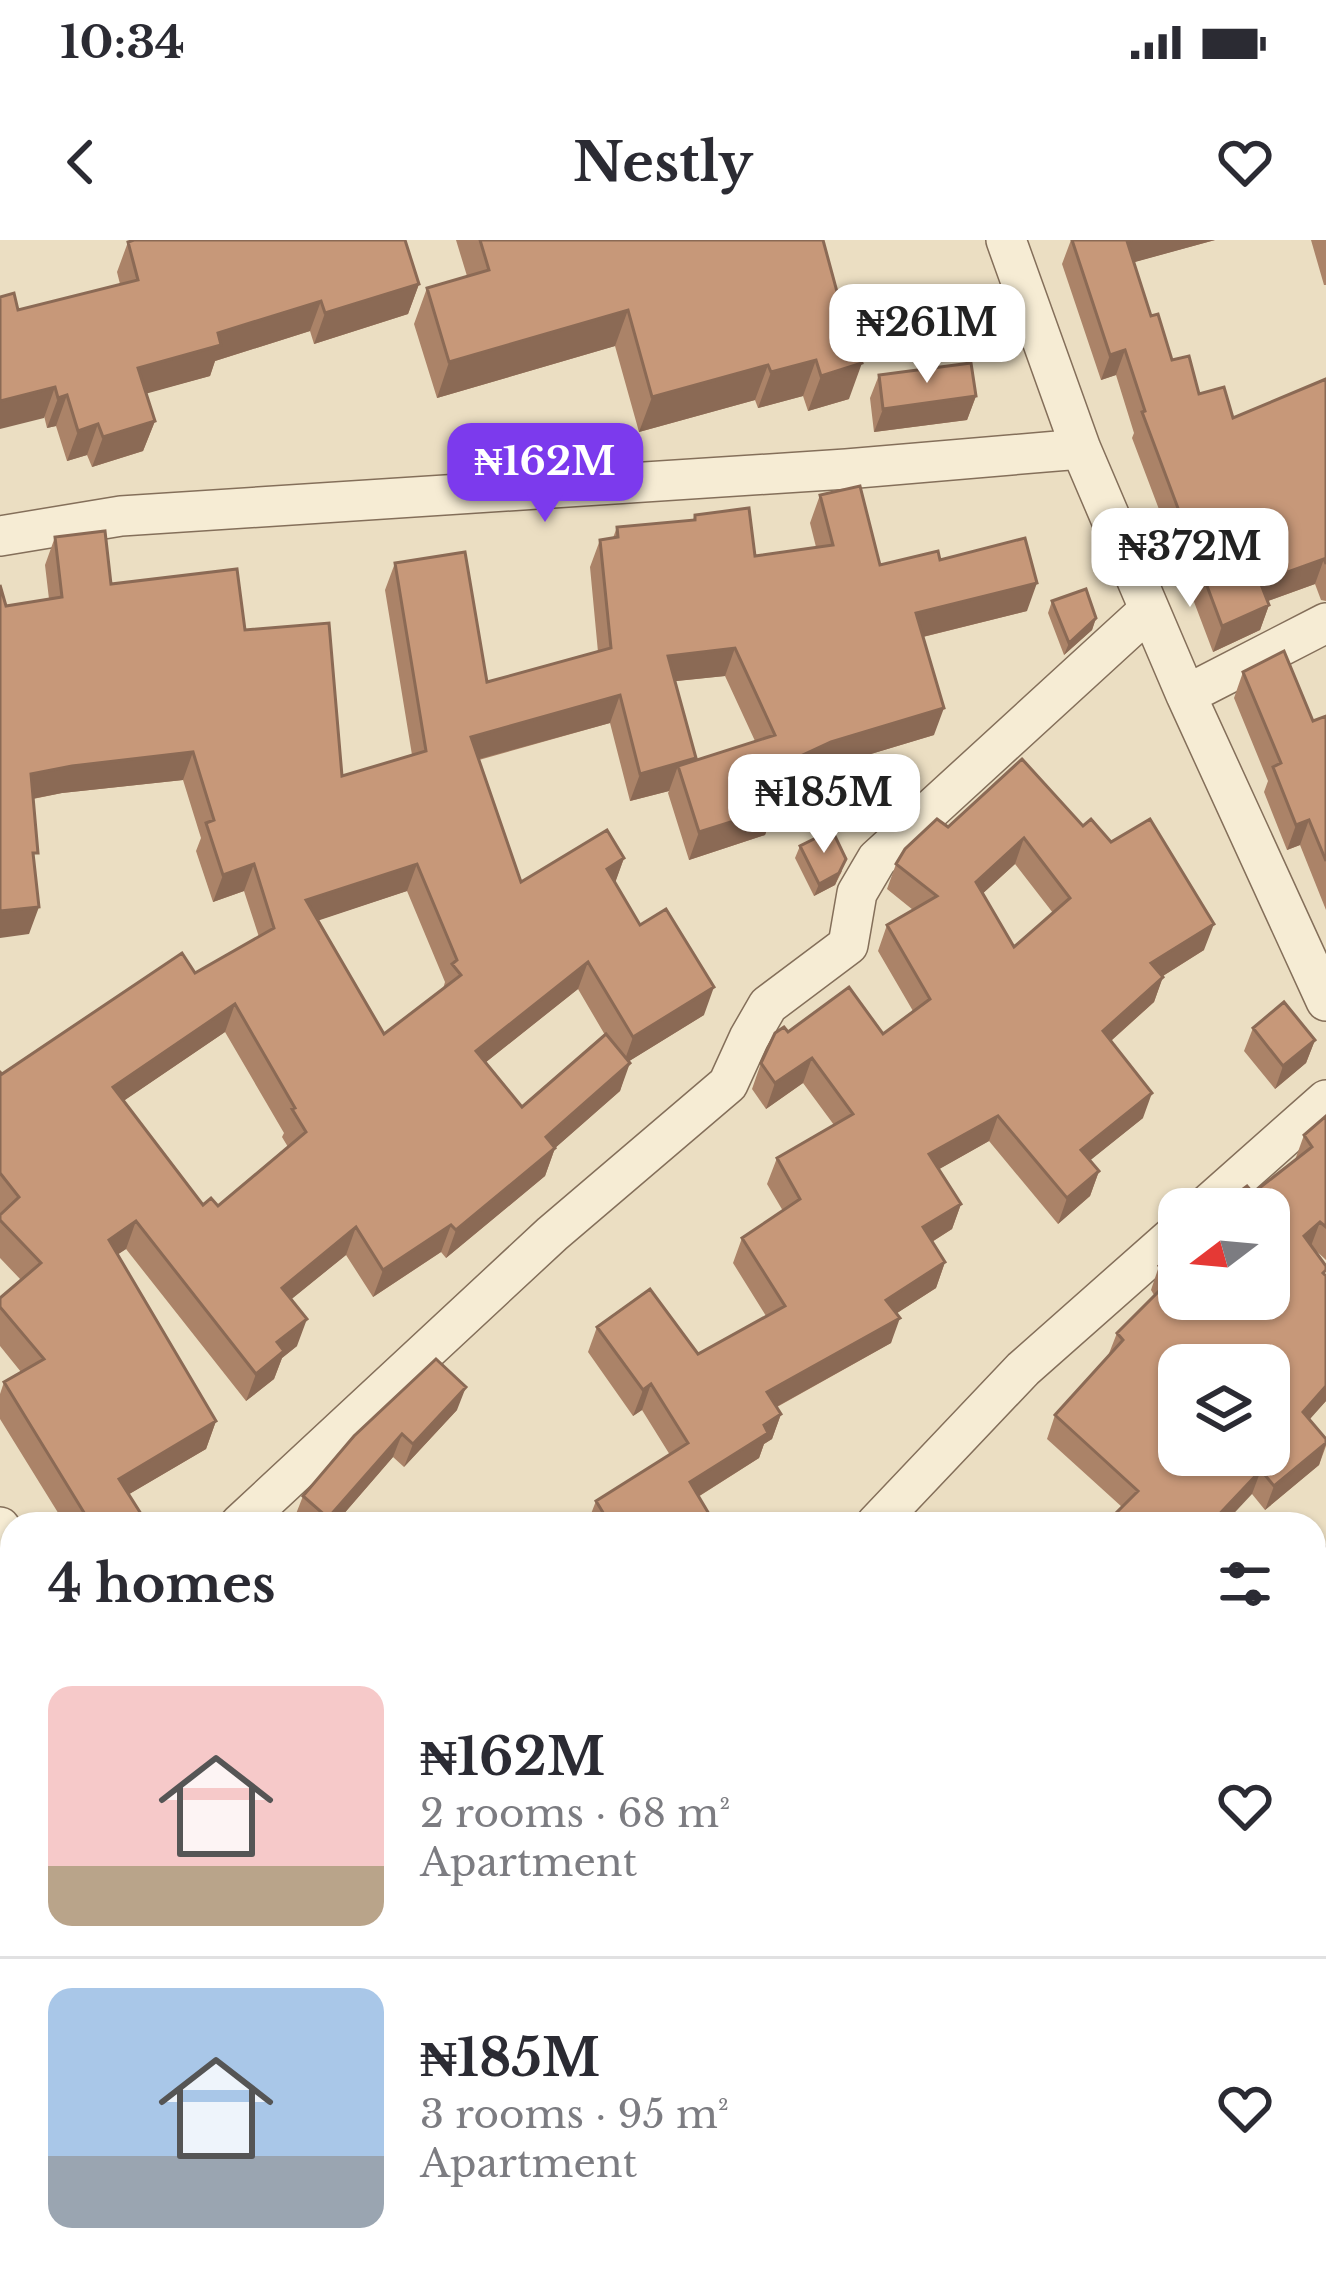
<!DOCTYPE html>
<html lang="en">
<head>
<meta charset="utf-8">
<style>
  :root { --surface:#fff; --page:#f7f7f7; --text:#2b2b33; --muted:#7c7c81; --line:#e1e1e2; --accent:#7c3aed }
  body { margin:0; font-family:"Libre Baskerville",serif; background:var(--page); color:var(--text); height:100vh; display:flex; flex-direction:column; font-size:45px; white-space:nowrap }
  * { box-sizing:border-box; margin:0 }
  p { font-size:39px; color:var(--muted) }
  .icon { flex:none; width:66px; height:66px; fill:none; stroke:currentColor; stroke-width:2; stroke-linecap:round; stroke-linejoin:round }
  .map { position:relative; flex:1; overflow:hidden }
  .panel { position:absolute; left:0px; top:1272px; width:1326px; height:768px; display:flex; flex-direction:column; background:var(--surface); border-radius:36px 36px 0 0; box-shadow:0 3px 9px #0004 }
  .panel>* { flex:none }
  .needle { width:78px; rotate:254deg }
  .tools { position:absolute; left:1158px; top:948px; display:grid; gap:24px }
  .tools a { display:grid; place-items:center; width:132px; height:132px; border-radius:24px; background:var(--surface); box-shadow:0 3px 9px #0004; font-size:60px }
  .price { position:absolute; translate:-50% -102px; padding:0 27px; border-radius:24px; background:#fff; color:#222; font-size:39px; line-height:78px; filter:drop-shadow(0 3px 6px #0008) }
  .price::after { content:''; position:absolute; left:50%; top:72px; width:36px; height:27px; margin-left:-18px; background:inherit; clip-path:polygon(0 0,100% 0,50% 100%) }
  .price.selected { background:var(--accent); color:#fff }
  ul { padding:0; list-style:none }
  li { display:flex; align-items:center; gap:36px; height:300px; padding:0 48px }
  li+li { border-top:3px solid var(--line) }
  li span { display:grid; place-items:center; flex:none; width:336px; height:240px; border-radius:24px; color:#555 }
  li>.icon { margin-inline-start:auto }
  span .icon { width:144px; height:144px; fill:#fffc; stroke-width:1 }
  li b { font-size:51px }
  h2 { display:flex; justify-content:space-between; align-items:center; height:144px; padding:0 48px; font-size:51px }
  .status { display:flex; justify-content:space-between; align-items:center; height:84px; padding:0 60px; background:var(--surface); direction:ltr }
  .status svg { height:33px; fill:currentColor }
  header { display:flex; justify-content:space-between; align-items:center; height:156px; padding:0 48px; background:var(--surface); font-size:54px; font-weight:800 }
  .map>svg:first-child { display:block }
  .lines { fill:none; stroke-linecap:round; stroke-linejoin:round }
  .minor-casing { stroke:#846f5a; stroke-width:42 }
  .minor { stroke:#f6ecd4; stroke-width:39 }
  .wall { fill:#ab8368; fill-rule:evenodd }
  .shaded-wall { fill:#8b6a55 }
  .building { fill:#c79879; stroke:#8b6a55; stroke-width:3; fill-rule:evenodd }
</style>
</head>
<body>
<div class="status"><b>10:34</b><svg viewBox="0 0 49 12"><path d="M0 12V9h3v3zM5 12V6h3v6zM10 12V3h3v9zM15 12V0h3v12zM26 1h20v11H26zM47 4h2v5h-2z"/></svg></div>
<header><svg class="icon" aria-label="back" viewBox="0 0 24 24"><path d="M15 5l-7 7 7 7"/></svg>Nestly<svg class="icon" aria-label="heart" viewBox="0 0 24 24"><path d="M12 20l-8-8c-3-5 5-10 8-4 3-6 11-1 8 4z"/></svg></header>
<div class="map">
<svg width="1326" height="2040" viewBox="0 0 1326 2040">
  <rect width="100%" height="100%" fill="#ebdec2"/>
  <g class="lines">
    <defs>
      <path id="minor" d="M1006,0L1081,209L1186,455L1326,761
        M0,296L121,276L846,229L1081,209
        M1186,455L1326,383
        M1203,969L1326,860
        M240,1284L552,994L728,844L749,798L768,765L848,705L857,653L877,619L1149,370
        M876,1284L1023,1129L1179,991
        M0,1287L12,1305
        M1314,1543L1326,1527
        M268,2040L277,2028
        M917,2040L927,2028"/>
    </defs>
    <use href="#minor" class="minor-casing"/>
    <use href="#minor" class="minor"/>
  </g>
  <path class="wall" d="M456,0H823L849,159L808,171L803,156L758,168L755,160L639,192L615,106L437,158L414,84L427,48L467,36Z
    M1071,0H1215L1134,22L1151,76L1172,120L1199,154L1233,178L1326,139V361L1321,360L1315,344L1268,361L1269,365L1260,390L1213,412L1132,198L1134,193L1116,135L1101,140L1062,24Z
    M1311,0H1326V45H1324Z
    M128,2L419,44L408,74L314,104L310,91L215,121L210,136L146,153L155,181L143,211L92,227L87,215L67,221L56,186L47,188L18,70L120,44L117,32Z
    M879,135L976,156L967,180L874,192L870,158Z
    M820,255L880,325L940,320L1027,371L923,397L934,495L821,529L770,553L775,568L765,595L689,620L668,553L669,551L630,561L610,483L479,520L521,642L624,618L615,642L640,685L704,775L629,821L620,851L555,908L545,936L446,1018L441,1012L373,1057L346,1015L291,1059L297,1106L282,1118L274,1139L246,1161L126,1009L118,1014L216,1181L206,1209L129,1254L143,1277L140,1284H65L0,1179V1154L4,1142L21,1132L0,1106V1058L21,1040L0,1018V832L2,834L195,733L259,697L244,651L213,662L196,611L201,598L183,540L62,553L33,559L34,623L29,694L6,366L49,359L45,325L55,297L111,344L245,390L342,536L412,515L385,350L395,323L487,442L598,412L590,327L600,300L613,298L617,287L693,280L695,275L755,316L816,307L810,283ZM725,436L755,501L696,520L675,441ZM407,651L445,742L443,749L384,794L318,680ZM578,749L605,795L522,867L486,822ZM225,792L284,893L282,897L288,907L218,966L203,965L123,861Z
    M1052,361L1096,378L1092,390L1064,415L1048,373Z
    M1243,432L1313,481L1326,476V670L1300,605L1287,610L1264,552L1268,541L1234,458Z
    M1083,586L1204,710L1163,736L1154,762L1111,801L1143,878L1090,920L1099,931L1090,956L1058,984L989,901L939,929L961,964L952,989L932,1002L945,1022L936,1048L897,1073L891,1103L777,1167L781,1174L772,1199L764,1204L759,1218L698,1257L715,1284H587L596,1261L670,1215L642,1170L633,1176L588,1112L597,1087L698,1114L766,1076L733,1023L742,998L783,971L767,944L777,918L834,885L803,843L766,869L752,849L761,823L788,792L883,794L913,771L878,711L887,685L913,670L887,649L896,624L948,587ZM1015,624L1053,673L1014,707L983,653Z
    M800,606L842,631L835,645L814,656L795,618Z
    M1253,788L1315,800L1306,823L1275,849L1244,811Z
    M1326,876V1020L1311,1006L1326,1036V1161L1309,1179L1326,1199V1206L1319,1225L1265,1270L1252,1254L1122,1267L1047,1199L1055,1175L1108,1116L1117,1093L1154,1055L1151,1050L1159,1026L1269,969H1219L1253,953L1295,920L1304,895Z
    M457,1170L404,1227L393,1217L335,1284H299L294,1279L303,1256L354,1196Z
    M1326,1307V1391L1314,1374V1315Z
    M12,1387V1876L0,1866V1400Z
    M366,2028H753L748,2040H374L376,2038Z"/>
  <path class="shaded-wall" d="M1132,0H1215L1117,27L1127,1Z
    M419,44L408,74L314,104L325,73Z
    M321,61L310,91L215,121L210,136L127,159L138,128L218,93Z
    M628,70L615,106L437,158L449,122Z
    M1125,110L1116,135L1101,140L1110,115Z
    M816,120L803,156L758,168L771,132Z
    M862,123L849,159L808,171L821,136Z
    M768,125L755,160L639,192L652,157Z
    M55,147L44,178L0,189V161Z
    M67,155L56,186L47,188L58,158Z
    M976,156L967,180L874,192L883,169Z
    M155,181L143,211L92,227L103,197Z
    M98,184L87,215L67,221L78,191Z
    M1324,319L1315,344L1251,367L1260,342Z
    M1037,343L1027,371L906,401L916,373Z
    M1269,365L1260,390L1213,412L1222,386Z
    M1096,378L1092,390L1064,415L1069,403Z
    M735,408L725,436L658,443L668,416Z
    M620,455L610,483L461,524L471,497Z
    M944,468L934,495L821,529L754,561L764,533L831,502Z
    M193,512L183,540L62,553L21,561L31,534L72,526Z
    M696,518L678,526L669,551L630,561L640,534Z
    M775,568L765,595L689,620L699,592Z
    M1309,580L1300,605L1287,610L1296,585Z
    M1024,598L1015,624L967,668L976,642Z
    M624,618L614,646L607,629Z
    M846,619L835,645L814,656L819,644Z
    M254,624L244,651L213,662L223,635Z
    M417,624L407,651L296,688L306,660Z
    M39,667L29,694L0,698V671Z
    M1214,684L1204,710L1142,749L1151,723Z
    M588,722L578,749L466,838L476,811Z
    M1163,737L1154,762L1094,816L1103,791Z
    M714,747L704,775L623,825L633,797Z
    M235,764L225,792L103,875L113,847Z
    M1315,800L1306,823L1275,849L1283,826Z
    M812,818L803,843L766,869L775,843Z
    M630,823L620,851L546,916L555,908L545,936L446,1018L456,990L546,897Z
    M1152,853L1143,878L1072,935L1081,910Z
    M998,876L989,901L920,940L929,914Z
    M1099,931L1090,956L1058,984L1067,958Z
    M961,964L952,989L914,1013L923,987Z
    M136,981L126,1009L99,1027L109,1000Z
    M1320,982L1311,1006L1304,996Z
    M451,985L441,1012L373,1057L383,1030Z
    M356,987L346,1015L272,1075L282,1048Z
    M945,1022L936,1048L877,1086L886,1060Z
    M900,1078L891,1103L758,1177L767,1152Z
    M307,1079L297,1106L282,1118L274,1139L246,1161L256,1134L277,1102Z
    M651,1144L642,1170L633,1176L643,1150Z
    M1326,1146V1161L1295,1196L1303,1172Z
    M466,1147L457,1170L404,1227L413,1204Z
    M781,1174L772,1199L764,1204L759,1218L680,1268L690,1242Z
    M216,1181L206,1209L109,1266L119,1239Z
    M402,1194L393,1217L335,1284H326L328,1278Z
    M1326,1203L1319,1225L1265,1270L1274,1246Z
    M1261,1230L1252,1254L1224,1284H1210Z
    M12,1552V1566L0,1579L2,1563Z
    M1326,1780V1809L1314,1814V1784Z
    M91,2028H92L88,2040H76Z
    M748,2028H753L748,2040H738Z"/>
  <path class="building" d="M134,0H405L419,44L325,73L321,61L218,93L221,105L138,128L155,181L103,197L98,184L78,191L67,155L58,158L55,147L0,161V57L14,53L18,70L138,40L128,2Z
    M480,0H823L846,85L850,84L862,123L821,136L816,120L771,132L768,125L652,157L628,70L449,122L427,48L489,30Z
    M1072,0H1132L1127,1L1151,76L1158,74L1172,120L1189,116L1199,154L1224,147L1233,178L1326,139V324L1324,319L1260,342L1269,365L1222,386L1142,172L1145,171L1125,110L1110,115Z
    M971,123L976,156L883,169L879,135Z
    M860,246L880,325L938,311L940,320L1025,298L1037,343L916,373L944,468L831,502L764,533L775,568L699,592L678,526L775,495L735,408L668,416L696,518L640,534L620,455L471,497L521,642L607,590L624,618L607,629L640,685L666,669L714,747L633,797L588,722L476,811L522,867L606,794L630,823L546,897L555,908L456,990L451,985L383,1030L356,987L282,1048L307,1079L277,1102L284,1111L256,1134L136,981L109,1000L216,1181L119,1239L143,1277L131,1284H91L4,1142L44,1119L0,1067V1058L41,1023L0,980V975L19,957L0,933V832L2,834L182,713L195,733L274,688L254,624L223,635L206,583L214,580L193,512L72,526L31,534L38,613H33L39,667L0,671V345L6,366L62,357L55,297L105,291L111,344L237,329L245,390L329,383L342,536L426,511L395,323L465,312L487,442L611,408L600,300L618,297L617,287L695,280V275L749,268L755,316L833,305L820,255ZM417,624L457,720L452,724L461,735L384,794L306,660ZM235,764L295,868L292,869L306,892L218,966L211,958L203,965L113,847Z
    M1086,349L1096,378L1069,403L1052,361Z
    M1284,411L1313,481L1326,476V621L1309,580L1296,585L1273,527L1281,523L1243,432Z
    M1022,519L1083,586L1091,579L1111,602L1150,579L1214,684L1151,723L1163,737L1103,791L1152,853L1081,910L1099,931L1067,958L998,876L929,914L961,964L923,987L945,1022L886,1060L900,1078L767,1152L781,1174L764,1185L768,1193L690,1242L715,1284H610L596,1261L688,1203L651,1144L643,1150L597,1087L650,1049L698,1114L785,1066L742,998L800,959L777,918L853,874L812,818L775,843L761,823L775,793L784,787L788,792L849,747L883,794L930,759L887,685L937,656L896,624L905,609L937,579L948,587ZM1024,598L1070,658L1014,707L976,642Z
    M832,590L846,619L839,633L819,644L800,606Z
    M1284,762L1315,800L1283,826L1253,788Z
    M1326,876V987L1320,982L1304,996L1326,1026V1030L1323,1033L1326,1036V1146L1303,1172L1326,1199V1203L1274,1246L1261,1230L1210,1284H1105L1138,1251L1055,1175L1123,1100L1117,1093L1169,1041L1159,1026L1179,1013V1059H1269V969H1221L1219,967L1247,946L1253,953L1312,907L1304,895ZM1179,1125H1269V1215H1179Z
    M436,1119L466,1147L413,1204L402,1194L328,1278L303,1256L354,1196Z
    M1326,1307V1340L1314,1323V1315Z
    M12,1387V1552L2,1563L0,1561V1400Z
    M12,1561V1845L0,1836V1769L11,1754L0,1743V1576Z
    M1314,1672L1326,1705V1780L1314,1784Z
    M7,1926L12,1931V2028H91L76,2040H0V1931Z
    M386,2028H748L738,2040H374Z
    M1003,2028H1294L1298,2040H971Z"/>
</svg>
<div class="tools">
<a><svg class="needle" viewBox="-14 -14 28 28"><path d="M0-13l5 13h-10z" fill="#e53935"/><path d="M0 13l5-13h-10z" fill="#7c7c81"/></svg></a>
<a><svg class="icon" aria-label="layers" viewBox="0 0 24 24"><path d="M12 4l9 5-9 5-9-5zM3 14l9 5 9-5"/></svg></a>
</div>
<b class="price" style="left:927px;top:146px">₦261M</b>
<b class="price selected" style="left:545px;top:285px">₦162M</b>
<b class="price" style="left:1190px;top:370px">₦372M</b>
<b class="price" style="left:824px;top:616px">₦185M</b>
<section class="panel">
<h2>4 homes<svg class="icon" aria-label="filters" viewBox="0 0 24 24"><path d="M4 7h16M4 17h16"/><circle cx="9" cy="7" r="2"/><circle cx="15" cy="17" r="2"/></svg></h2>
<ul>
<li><span style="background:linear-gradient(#f6c9c9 75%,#b9a48a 0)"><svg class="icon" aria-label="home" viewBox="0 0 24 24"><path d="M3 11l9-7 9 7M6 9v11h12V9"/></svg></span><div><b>₦162M</b><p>2 rooms · 68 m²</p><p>Apartment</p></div><svg class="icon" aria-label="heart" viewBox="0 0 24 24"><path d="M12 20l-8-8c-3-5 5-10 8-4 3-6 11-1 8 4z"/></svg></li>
<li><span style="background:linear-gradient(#a9c7e8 70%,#9aa5b1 0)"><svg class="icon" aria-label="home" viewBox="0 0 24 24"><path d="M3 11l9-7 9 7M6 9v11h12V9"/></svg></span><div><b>₦185M</b><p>3 rooms · 95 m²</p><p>Apartment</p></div><svg class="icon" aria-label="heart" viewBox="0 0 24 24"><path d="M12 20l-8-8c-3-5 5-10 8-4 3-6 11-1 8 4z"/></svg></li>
</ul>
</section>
</div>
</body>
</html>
